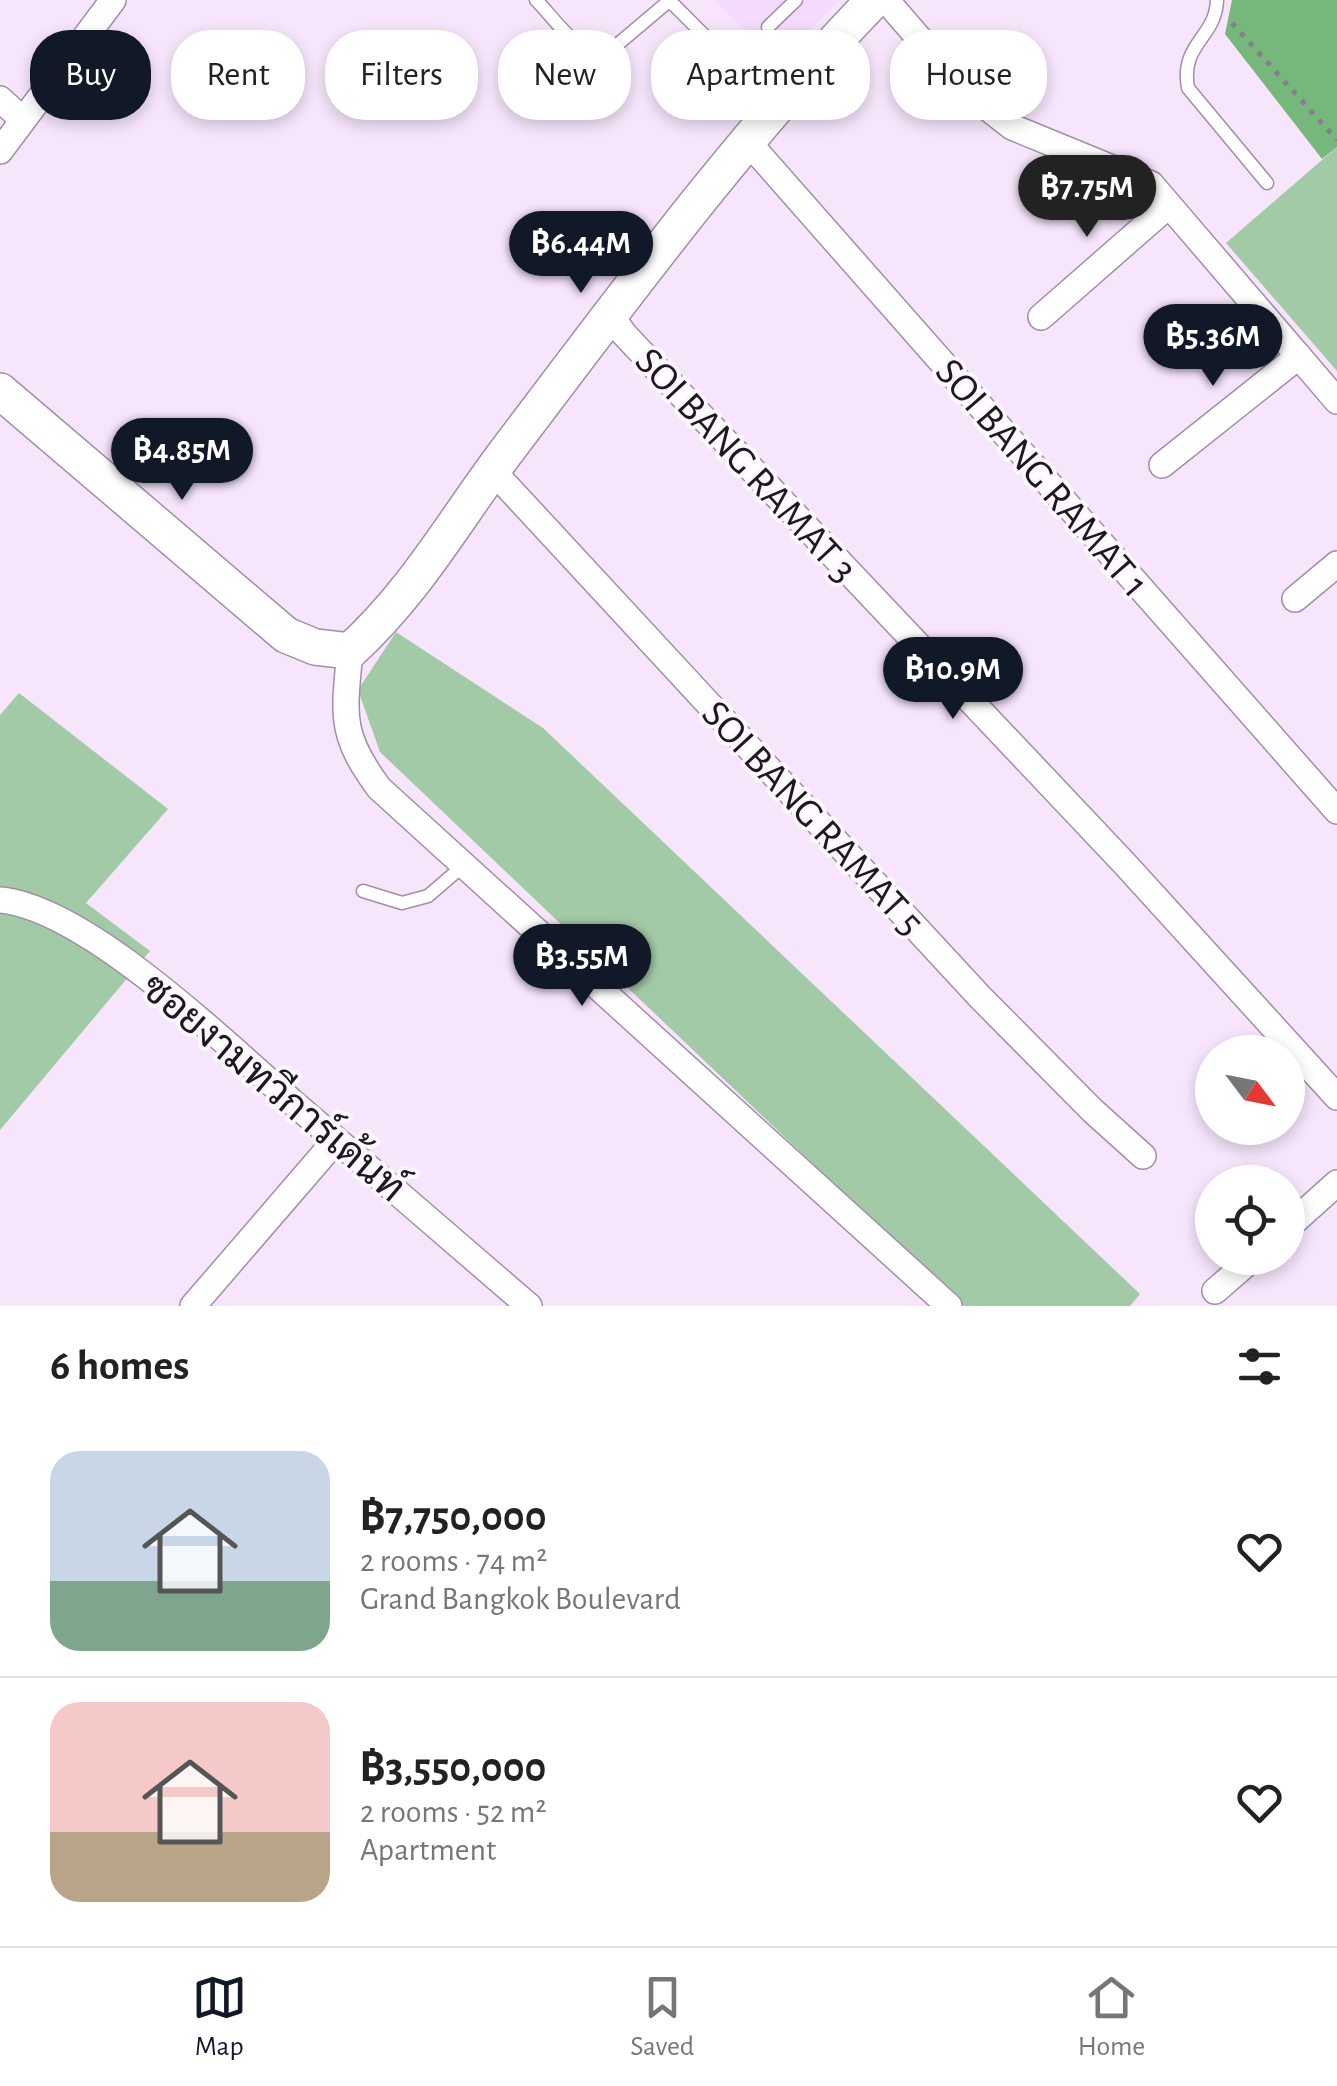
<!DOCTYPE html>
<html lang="en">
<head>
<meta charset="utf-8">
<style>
  :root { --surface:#fff; --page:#f2f2f2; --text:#222; --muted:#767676; --line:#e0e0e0; --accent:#111827 }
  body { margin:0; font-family:"Alegreya Sans",Sarabun,sans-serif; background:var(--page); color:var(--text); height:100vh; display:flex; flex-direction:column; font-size:38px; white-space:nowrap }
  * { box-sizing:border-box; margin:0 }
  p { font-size:32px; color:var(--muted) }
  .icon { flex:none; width:55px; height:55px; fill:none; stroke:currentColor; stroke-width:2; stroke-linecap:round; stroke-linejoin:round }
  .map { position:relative; height:1306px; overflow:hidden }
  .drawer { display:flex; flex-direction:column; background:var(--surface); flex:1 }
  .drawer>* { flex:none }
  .top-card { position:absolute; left:30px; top:30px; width:1278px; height:90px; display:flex; gap:20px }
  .needle { width:65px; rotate:122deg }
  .controls { position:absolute; left:1195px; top:1035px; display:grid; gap:20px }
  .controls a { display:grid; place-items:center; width:110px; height:110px; border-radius:50%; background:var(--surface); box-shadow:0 5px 15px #0003; font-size:50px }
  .price { position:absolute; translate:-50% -85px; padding:0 22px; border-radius:35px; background:var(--accent); color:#fff; font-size:32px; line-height:65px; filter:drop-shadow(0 2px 5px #0008) }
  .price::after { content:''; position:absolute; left:50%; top:60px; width:30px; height:22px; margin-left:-15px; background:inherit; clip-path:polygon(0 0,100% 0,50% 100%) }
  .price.selected { background:#222; color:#fff }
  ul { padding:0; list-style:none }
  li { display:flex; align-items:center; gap:30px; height:250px; padding:0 50px }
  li+li { border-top:2px solid var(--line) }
  li span { display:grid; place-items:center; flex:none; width:280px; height:200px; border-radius:30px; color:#555 }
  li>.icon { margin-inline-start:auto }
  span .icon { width:120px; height:120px; fill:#fffc; stroke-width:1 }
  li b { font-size:42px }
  h2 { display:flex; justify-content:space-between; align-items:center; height:120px; padding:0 50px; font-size:42px }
  .tag { padding:0 35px; border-radius:40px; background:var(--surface); box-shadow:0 5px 15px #0003; font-size:35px; line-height:90px }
  .tag.selected { background:var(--accent); color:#fff }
  .dock { display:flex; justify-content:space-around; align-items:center; height:140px; border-top:2px solid var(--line); background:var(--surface); font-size:28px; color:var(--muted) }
  .dock a { display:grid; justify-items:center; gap:5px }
  .dock .selected { color:var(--accent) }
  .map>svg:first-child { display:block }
  .built { fill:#f4dafd }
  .green { fill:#a3caa6 }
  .forest { fill:#76b77c }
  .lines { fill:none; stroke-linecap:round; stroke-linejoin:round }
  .lane-casing { stroke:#a28ea8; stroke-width:15 }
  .street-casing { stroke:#a28ea8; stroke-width:28 }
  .secondary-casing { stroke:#a28ea8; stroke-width:38 }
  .path { stroke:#897d8d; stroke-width:5; stroke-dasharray:5 8; stroke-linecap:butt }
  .lane { stroke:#fff; stroke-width:12 }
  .street { stroke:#fff; stroke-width:25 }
  .secondary { stroke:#fff; stroke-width:35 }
  .labels { text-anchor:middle; stroke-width:8; stroke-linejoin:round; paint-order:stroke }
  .street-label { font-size:40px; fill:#1e1721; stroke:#fbf7fd }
</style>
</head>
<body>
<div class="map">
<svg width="1337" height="1306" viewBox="0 0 1337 1306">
  <rect width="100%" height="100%" fill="#f6e5fb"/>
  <path class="built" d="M715,0H839L778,63Z"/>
  <path class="green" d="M1337,147V371L1226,243Z
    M396,632L543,728L1140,1294L1130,1306H962L380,752L358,690Z
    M19,693L168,809L86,903L150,951L0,1130V715Z"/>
  <path class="forest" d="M1232,0H1337V147L1322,159L1225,34Z"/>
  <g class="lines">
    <defs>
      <path id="lane" d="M536,0C555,19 576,53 605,55L669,1
        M669,0L775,106
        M1217,0C1216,38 1180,43 1188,88L1267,183
        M768,27L796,0
        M540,74L576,42
        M363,891L402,903L428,896L464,865"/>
      <path id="street" d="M886,0L962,88L1012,127L1151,184L1337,401
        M0,99L22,119
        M748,142L1337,811
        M0,151L113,0
        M609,313L624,334L1124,863L1337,1097
        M1041,317L1169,205
        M1162,465L1299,356
        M492,470L980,997L1093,1111L1143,1156
        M1295,599L1337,564
        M350,651C344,715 339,734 379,788L949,1306
        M0,900C89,908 235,1053 304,1112C379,1177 454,1241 529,1306
        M1288,1227L1337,1183
        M1215,1291L1253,1258
        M193,1306L336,1140"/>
      <path id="secondary" d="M0,391L286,635L315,647L350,651C417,590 455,519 509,448C625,295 740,138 874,0"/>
    </defs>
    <use href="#lane" class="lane-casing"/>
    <use href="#street" class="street-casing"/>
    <use href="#secondary" class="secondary-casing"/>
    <path class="path" d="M1232,23L1337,140"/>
    <use href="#lane" class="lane"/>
    <use href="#street" class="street"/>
    <use href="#secondary" class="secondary"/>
  </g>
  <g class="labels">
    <g class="street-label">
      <text transform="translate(747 464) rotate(47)" y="14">SOI BANG RAMAT 3</text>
      <text transform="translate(1043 477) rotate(49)" y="14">SOI BANG RAMAT 1</text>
      <text transform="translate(814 817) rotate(47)" y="14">SOI BANG RAMAT 5</text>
      <text transform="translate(274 1087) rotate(40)" y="14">ซอยงามทวีการ์เด้นท์</text>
    </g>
  </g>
</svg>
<div class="controls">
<a><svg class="needle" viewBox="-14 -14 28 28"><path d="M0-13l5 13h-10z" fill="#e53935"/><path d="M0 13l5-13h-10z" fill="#767676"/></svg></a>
<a><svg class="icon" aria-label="locate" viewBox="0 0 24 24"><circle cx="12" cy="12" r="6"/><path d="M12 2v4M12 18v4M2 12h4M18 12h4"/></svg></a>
</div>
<b class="price selected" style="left:1087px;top:240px">฿7.75M</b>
<b class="price" style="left:581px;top:296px">฿6.44M</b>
<b class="price" style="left:1213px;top:389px">฿5.36M</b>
<b class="price" style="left:182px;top:503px">฿4.85M</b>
<b class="price" style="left:953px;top:722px">฿10.9M</b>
<b class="price" style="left:582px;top:1009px">฿3.55M</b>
<div class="top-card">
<a class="tag selected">Buy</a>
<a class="tag">Rent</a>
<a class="tag">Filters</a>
<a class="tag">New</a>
<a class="tag">Apartment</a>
<a class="tag">House</a>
</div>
</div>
<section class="drawer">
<h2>6 homes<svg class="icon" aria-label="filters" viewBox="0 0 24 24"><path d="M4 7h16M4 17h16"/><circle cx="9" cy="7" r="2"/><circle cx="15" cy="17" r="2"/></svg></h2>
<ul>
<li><span style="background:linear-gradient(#c9d6e8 65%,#7fa58c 0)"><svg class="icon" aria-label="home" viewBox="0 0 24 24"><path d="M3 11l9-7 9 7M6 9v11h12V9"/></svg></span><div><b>฿7,750,000</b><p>2 rooms · 74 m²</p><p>Grand Bangkok Boulevard</p></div><svg class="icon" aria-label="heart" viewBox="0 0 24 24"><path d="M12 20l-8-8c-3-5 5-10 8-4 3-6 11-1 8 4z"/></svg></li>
<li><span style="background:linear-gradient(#f6c9c9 65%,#b9a48a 0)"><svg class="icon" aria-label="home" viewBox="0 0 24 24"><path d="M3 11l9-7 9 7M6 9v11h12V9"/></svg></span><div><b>฿3,550,000</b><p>2 rooms · 52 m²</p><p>Apartment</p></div><svg class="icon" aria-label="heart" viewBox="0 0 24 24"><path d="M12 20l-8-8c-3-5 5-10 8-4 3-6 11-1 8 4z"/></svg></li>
</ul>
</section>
<nav class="dock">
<a class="selected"><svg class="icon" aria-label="map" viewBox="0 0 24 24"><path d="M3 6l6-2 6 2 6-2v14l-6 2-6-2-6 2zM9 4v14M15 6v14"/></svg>Map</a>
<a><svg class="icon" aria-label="saved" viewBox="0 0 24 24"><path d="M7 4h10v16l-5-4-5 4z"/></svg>Saved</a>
<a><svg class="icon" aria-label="home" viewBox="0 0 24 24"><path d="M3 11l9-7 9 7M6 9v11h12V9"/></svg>Home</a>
</nav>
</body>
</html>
